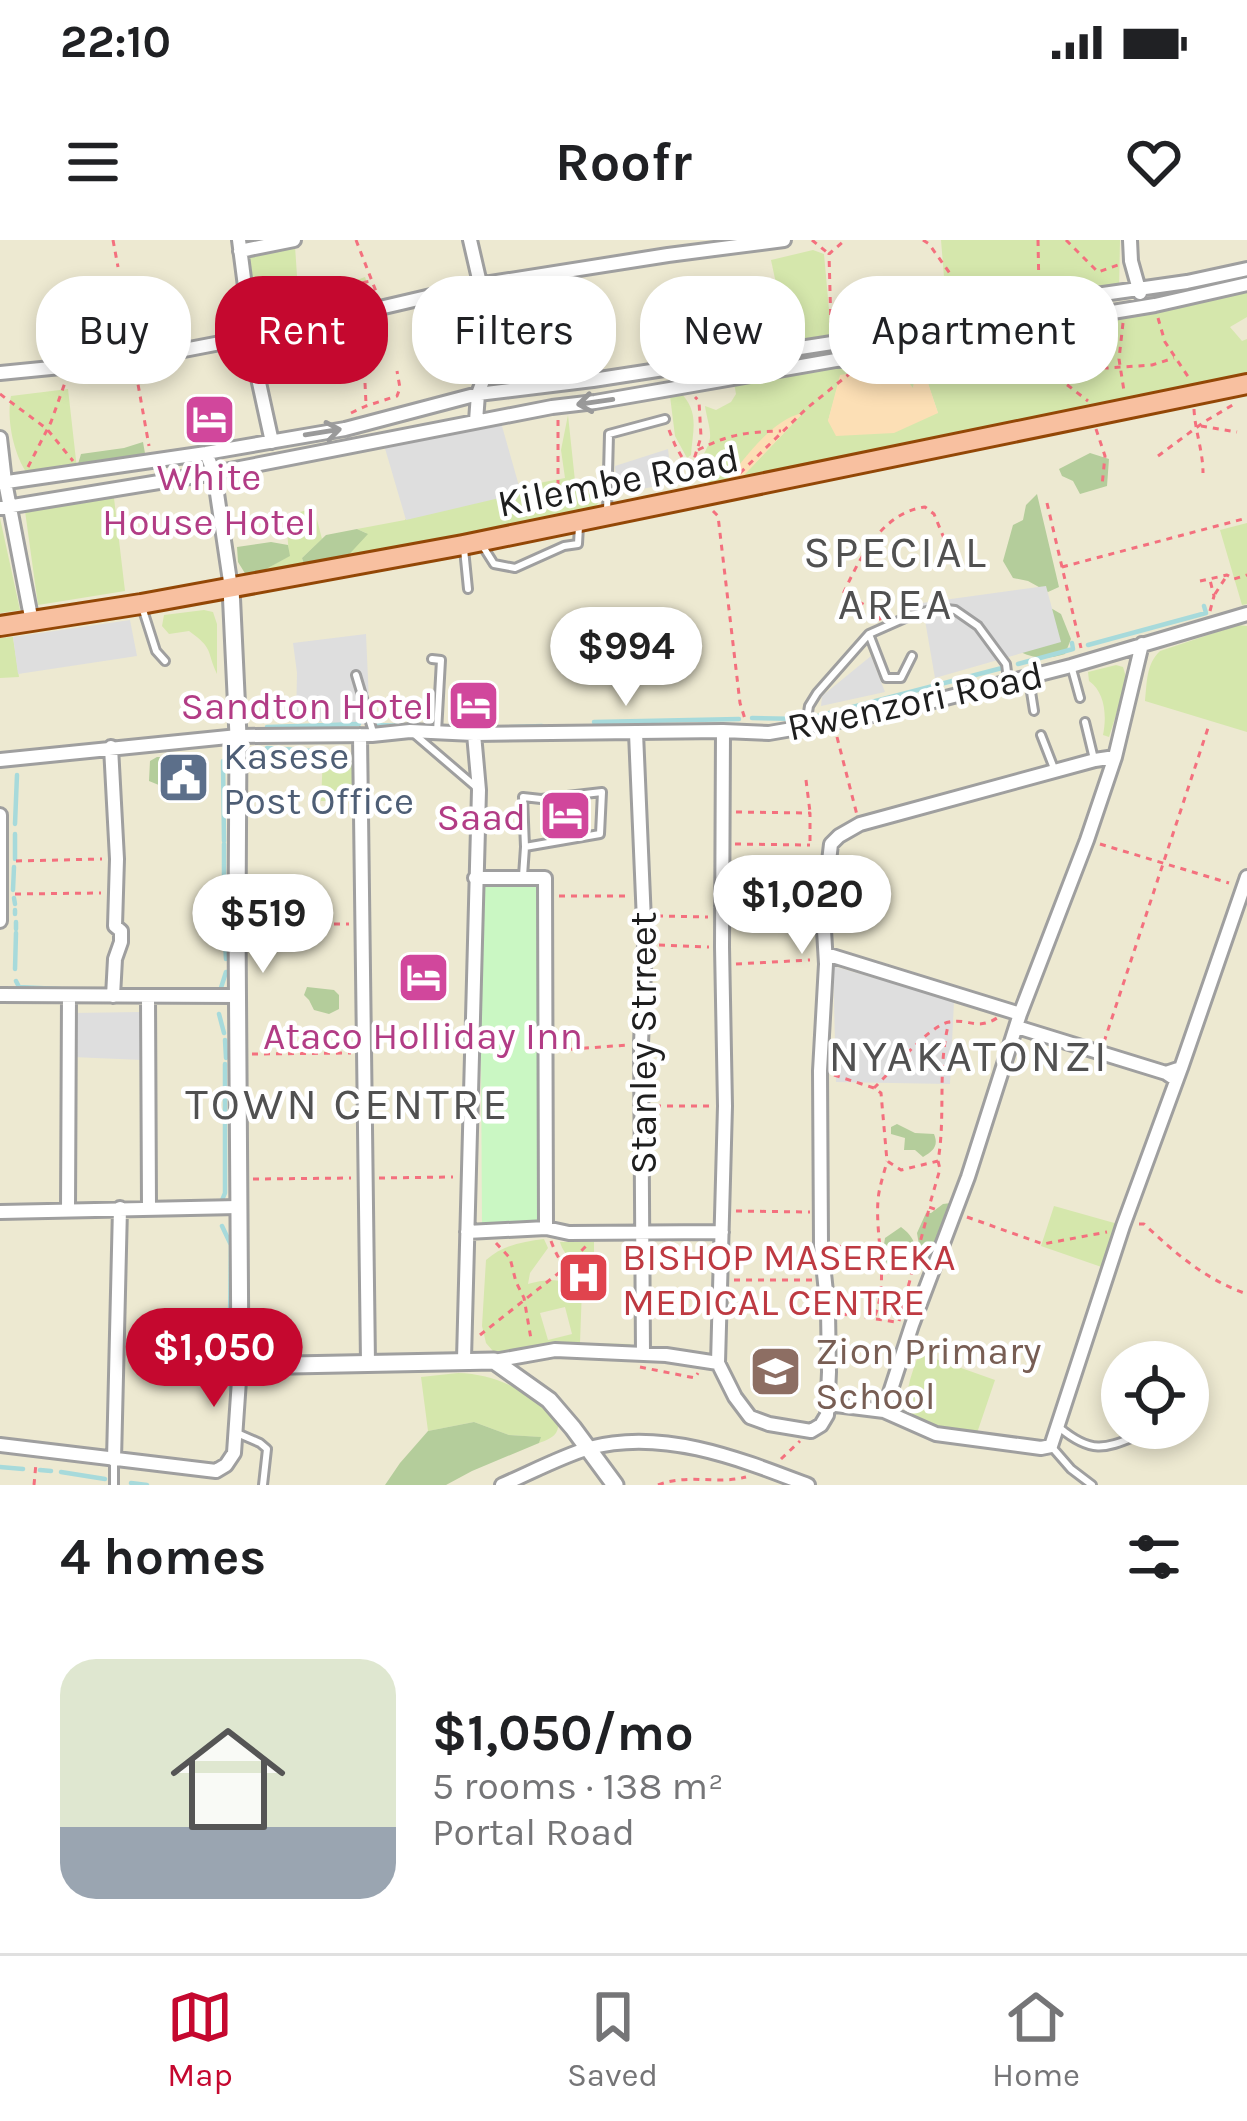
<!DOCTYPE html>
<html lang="en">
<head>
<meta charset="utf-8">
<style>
  :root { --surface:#fff; --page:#f6f6f6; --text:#202124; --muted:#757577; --line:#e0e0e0; --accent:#c5082f }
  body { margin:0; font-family:Karla,sans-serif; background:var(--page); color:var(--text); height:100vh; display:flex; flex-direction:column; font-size:45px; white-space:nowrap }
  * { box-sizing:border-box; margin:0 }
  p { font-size:39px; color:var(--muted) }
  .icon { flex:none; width:66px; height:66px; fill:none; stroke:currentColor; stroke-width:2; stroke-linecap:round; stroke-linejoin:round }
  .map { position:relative; height:1245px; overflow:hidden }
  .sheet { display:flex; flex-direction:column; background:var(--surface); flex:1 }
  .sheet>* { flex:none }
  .banner { position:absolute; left:36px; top:36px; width:1176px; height:108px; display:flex; gap:24px }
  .fabs { position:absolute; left:1101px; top:1101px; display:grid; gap:24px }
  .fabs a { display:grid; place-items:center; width:108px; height:108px; border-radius:50%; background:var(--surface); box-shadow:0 6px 18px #0003; font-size:60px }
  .price { position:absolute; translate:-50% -102px; padding:0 27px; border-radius:42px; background:#fff; color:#222; font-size:39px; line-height:78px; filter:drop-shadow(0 3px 6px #0008) }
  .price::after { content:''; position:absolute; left:50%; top:72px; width:36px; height:27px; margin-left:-18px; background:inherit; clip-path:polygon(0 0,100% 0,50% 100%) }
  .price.on { background:var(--accent); color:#fff }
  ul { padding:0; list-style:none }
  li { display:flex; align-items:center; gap:36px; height:300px; padding:0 60px }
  li span { display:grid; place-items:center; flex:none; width:336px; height:240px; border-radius:36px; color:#555 }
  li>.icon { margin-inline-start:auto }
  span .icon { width:144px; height:144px; fill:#fffc; stroke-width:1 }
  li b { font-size:51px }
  h2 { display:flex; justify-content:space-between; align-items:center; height:144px; padding:0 60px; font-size:51px }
  .tag { padding:0 42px; border-radius:48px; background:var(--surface); box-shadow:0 6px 18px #0003; font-size:42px; line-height:108px }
  .tag.on { background:var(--accent); color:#fff }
  .status { display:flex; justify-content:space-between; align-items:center; height:84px; padding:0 60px; background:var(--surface); direction:ltr }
  .status svg { height:33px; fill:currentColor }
  header { display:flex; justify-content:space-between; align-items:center; height:156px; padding:0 60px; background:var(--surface); font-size:54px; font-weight:700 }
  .dock { display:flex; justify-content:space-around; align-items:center; height:168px; border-top:3px solid var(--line); background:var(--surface); font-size:33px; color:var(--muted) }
  .dock a { display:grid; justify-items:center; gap:6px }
  .dock .on { color:var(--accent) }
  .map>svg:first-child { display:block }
  .farmland { fill:#ede9d1; fill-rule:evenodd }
  .grass { fill:#d5e7ac; fill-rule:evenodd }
  .forest { fill:#b4cd9b }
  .sand { fill:#fcdfb5 }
  .park { fill:#caf7c3 }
  .parking { fill:#dedede }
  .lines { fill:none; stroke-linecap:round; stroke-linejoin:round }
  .stream { stroke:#a7dadb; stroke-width:4.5 }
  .service-casing { stroke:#9f9f9f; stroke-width:12 }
  .minor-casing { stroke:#9f9f9f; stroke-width:18 }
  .tertiary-casing { stroke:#9f9f9f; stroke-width:21 }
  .primary-casing { stroke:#934706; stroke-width:24 }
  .path { stroke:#f4707e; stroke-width:3; stroke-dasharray:6 6; stroke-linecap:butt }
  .service { stroke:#fff; stroke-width:6 }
  .minor { stroke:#fff; stroke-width:12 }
  .tertiary { stroke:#fff; stroke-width:15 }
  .primary { stroke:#f8c0a0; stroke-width:18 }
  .oneway { stroke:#9a9a9a }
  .labels { text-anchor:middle; stroke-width:9; stroke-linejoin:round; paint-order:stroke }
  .hotel-label { font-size:39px; fill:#b23c85; stroke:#fff }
  .street-label { font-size:39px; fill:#1e1e1e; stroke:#fff }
  .service-label { font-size:39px; fill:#4e5e75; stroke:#fff; text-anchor:start }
  .health-label { font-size:39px; fill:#be3a42; stroke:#fff; text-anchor:start }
  .education-label { font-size:39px; fill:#785e54; stroke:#fff; text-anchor:start }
  .quarter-label { font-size:45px; letter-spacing:3px; fill:#515151; stroke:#fff }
</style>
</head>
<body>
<div class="status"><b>22:10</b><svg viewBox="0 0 49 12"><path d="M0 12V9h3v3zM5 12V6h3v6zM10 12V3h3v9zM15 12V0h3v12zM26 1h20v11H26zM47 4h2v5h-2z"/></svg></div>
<header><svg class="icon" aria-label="menu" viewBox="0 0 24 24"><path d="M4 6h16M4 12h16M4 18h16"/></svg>Roofr<svg class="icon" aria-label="heart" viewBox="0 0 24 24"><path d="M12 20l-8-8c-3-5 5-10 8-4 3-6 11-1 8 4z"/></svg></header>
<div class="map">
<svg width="1247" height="1245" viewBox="0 0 1247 1245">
  <rect width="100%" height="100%" fill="#efe9e5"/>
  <path class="farmland" d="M0,0H1247V1245H0ZM1122,1122H1188V1188H1122Z"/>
  <path class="grass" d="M941,0H1120L1119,52C1068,78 1004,80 948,86Z
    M295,6L298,51L332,49L365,37L371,56L368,69L260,91L256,85L245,13Z
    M813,10L824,14L832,103L826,111L791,114L771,20Z
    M1247,53V77L1230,87L1242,101L1247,99V135L1176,147L798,228L743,236L802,174L721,246H706C688,220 706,221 710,198C711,189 706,175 705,166L716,170L731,162L736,154L733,137L791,135L907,115L915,137L913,149L841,135L828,181L938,173L926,138L927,120L942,108L1010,98L1036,88Z
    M68,149L77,229L29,236C14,217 6,179 11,156Z
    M678,150C700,171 693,188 691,215L687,218L675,196L670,156Z
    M568,175L575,241L599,262L592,270L342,322L366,293L357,289L405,280L409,274L521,253L539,243L565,238L561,210Z
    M114,258L125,351L38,365L25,271Z
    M314,268L322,299L302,318L305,328L255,340L246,335L257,334L289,316L286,276Z
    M0,278L20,370L0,373Z
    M1247,283V364L1242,365L1220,290Z
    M204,370L213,372L217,384V434C206,410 214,409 189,391L169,394L162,386L164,375Z
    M1238,385L1247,386V492L1145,461C1147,443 1146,424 1160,411Z
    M13,397L19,437L0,438V398Z
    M1116,425L1123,427L1127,440L1109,497L1103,495C1107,476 1105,452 1089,441L1088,432Z
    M356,514L355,561H321L323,516Z
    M1054,966L1125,986L1113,1031L1041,1006Z
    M544,999L548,1008L530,1033L528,1044C547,1038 564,1039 582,1048L580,1103L631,1104L621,1111L498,1117L486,1103L482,1086L486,1020C503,1005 522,1002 544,999ZM565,1067L572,1094L548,1100L540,1073Z
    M560,1002H594V1032C580,1029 564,1017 560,1002Z
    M919,1113L995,1140L977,1193L917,1182C899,1159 911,1138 919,1113Z
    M458,1133C497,1134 527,1152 558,1174C560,1193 556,1197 539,1203L540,1197L509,1195L474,1182L428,1191L421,1137Z"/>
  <path class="forest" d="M143,202L146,219L136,225C116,219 99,225 78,224L81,214L124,208Z
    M1090,213L1109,219L1107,246L1080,254L1073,241L1062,236L1059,229Z
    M1037,254L1059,347L1048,352L1028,341L1013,338L1003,321L1013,285L1023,280L1026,265Z
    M357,289L368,294L342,322L305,328L302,318L326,295Z
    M271,302L288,305L290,316L257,334L246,335L238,322L237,307Z
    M1044,364L1061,374L1071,399L1065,414C1043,421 1026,418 1008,404Z
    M157,517H165L175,522L176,532L171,550L149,541L150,521Z
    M307,747L334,750L339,755V769L329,774L314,770L309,760L304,755Z
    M897,884L915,893L934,894C939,906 933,911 923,917L915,910H904L905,898L891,894V887Z
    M951,963L958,966L936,1010L919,1005L917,993L926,973H931L943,964Z
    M901,987C921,1002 918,1016 901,1031L887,1024L883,1011L885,998Z
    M474,1182L509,1195L541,1197L539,1203L472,1231L446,1245H385L400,1223L428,1191Z"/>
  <path class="sand" d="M942,108L928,120L926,137L938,173L894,193L836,196L828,181L840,135L889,127L901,132L913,148L915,137L907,115Z
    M803,173L743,236L721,246C744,222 769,180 803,173Z"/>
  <path class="park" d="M480,642H541L538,982L482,985Z"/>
  <path class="parking" d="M500,179L521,253L406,280L384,205Z
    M668,209L672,243L617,254L615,226Z
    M1046,346L1061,402L935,438L922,363Z
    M130,380L137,416L18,434L13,397Z
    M366,394L370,485L296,480L297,433L293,403Z
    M871,416L885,452L821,466L822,456Z
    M833,726L954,761L950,844L836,842Z
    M140,772L143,820L72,817V773Z"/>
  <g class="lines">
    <path class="stream" d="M1088,405L1206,373L1204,366
      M1018,424L1073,409L1072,403
      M818,476L1002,428
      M752,478L802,479
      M594,482L739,479
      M377,485L407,486
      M267,487L359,484
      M492,488L542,486
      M267,508L313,511
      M223,521L224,601
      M15,584L17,535
      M224,604V662
      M15,619V594
      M13,650L14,627
      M14,658L15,664
      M224,667L225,688
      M15,670V674
      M16,689V682
      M225,702L226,719
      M15,729L16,693
      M16,741L19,747L60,749
      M220,751L226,732
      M219,774L224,793
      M225,800L226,818
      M220,965L225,953V824
      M222,986L231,1005L230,1081
      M231,1113V1150
      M0,1227L23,1229
      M40,1230L51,1231
      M61,1232L105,1239
      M131,1243L147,1245"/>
    <defs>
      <path id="service" d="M607,273L609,194L665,179
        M482,305L494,324L515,328L564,306L578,304L579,286
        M464,309L468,349
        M142,367L156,411L165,421
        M869,394L886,438H901L912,416
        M432,419L441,420L437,492
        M1072,429L1080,458
        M356,435L373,492
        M1029,439L1034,471
        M1085,482L1094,519
        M806,485L809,466L817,453L869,394L912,375L938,368L955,370L978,386L1006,424L1008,440
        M413,493L476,547
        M1041,495L1055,531
        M523,636L525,607L600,594L602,552L541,559L523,557L525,607
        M1060,1188C1096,1218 1109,1206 1149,1191
        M237,1193L260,1203L267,1209L263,1245
        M1051,1206L1071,1229L1092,1245
        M114,1223V1245"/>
      <path id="minor" d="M239,0L250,85L249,97L272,202
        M470,0L492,95L491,119L478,154L476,181
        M1130,0L1131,21L1140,53
        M240,11L294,0
        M0,133L132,120L277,92L478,45L668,15L784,0
        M0,198L5,242L32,382
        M206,213L214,233L231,348
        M0,243L206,213L345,189L478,154L593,140L832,103L921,95L1040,63L1187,42L1247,29
        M0,268L214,233L552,167L595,162L836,120L869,118L1040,84L1155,65L1247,44
        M723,491L722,707L725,866L718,1123L735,1157L750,1177L769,1184L811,1191L821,1185L827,1175L829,1132L828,1071L821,1005L820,831L826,724L823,673L831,604L839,596L860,584L1095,520L1115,517
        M636,493L645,705L641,804L643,1114
        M360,495L368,1123
        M111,507L117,619L115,686L121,691V702L115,719L113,756
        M0,520L238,496L372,495L410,491L474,494L723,491L769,493L891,472L1071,426L1247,374
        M0,575V681
        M722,666L810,672L824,681
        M826,714L1020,774
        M0,755L238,756
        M148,757L149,967
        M1017,787L1166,833L1172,837
        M1166,833L1181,828L1247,637
        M68,971L69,756
        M0,972L238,967
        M546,988L569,993L722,992
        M467,992L546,988L545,638H475
        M464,1119L479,550L474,494
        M494,1121L555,1110L666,1115L718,1123
        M828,1164L884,1171L936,1194L1041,1208L1051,1206L1123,986L1181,828
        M884,1171L912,1085L968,937L1020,774L1087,600L1115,517L1142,404
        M0,1205L216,1231L226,1225L234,1213L240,1126
        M114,1220L120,968
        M502,1245C530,1233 560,1217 589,1208C663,1188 740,1219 808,1245"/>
      <path id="tertiary" d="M231,348L238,496L237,684L240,1126L494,1121L549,1160L573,1188L615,1245"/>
      <path id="primary" d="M0,386L141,364L463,305L1247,144"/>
    </defs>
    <use href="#service" class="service-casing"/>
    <use href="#minor" class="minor-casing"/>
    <use href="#tertiary" class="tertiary-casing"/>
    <use href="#primary" class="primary-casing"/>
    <path class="path" d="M113,0L118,27
      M356,0L377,54
      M812,0L829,14
      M923,0L929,4L976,70
      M1038,0L1039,52
      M1066,0L1098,32L1121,24
      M264,77L284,63L296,52L326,50L371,41
      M1158,78L1165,102L1189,138
      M1123,83L1119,119L1124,151
      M831,87L829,14L845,0
      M1024,103L1061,140L1088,161
      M1012,130L1030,138L1055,133L1071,123L1107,128L1152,125L1174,118
      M136,133L149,206
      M365,143L366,164
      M0,154L47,189L73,221
      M1194,169C1195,191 1203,211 1203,233
      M351,173L366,166L397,156L400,148L397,131
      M558,180V247L601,240
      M1201,186L1237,192
      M1096,189L1105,216L1102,246
      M669,190L675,205L695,240
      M698,210C729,194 747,192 781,191
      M1158,216L1204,182L1236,163
      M28,227L51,182L67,137
      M691,229L701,197L699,161L695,157
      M740,233L807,168L853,131
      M1047,263L1081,408
      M713,271L718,276L740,463L745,479
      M1062,327L1247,278
      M1200,341L1227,335L1234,339L1247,335
      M1215,354L1226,337
      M1210,371L1214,356L1210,340
      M881,380L871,368L843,354C860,318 881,273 925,267L934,274L948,308
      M837,497L857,575
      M806,540L810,572
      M736,572L810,573V605
      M735,604L810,605
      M1100,604L1229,643
      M16,621L102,619
      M15,654L101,653
      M559,656H628
      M657,676L708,677
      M250,684H349
      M659,705L709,707
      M736,724L810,720
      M1104,802L1209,485
      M559,810L628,805
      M252,814L351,813
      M834,835L874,848L881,853L887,921L901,930L938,921C946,875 937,827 949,782
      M874,848C891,832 928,786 949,782C969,778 976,791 997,778
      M655,866H711
      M938,921L940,929L929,967L940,971
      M379,938L453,937
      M253,939L351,938
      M736,971L810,972
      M967,977L1043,1004L1107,992
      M1139,984H1144C1175,1013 1206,1040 1247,1054
      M551,1001C559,1022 568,1036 591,1040
      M496,1003L510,1018L516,1042L524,1058L531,1099
      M835,1006L879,1009
      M734,1040H815
      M657,1055L707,1054
      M841,1074L874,1078C890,1040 875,1000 878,960C879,947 884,934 887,921
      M876,1079L896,1082
      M899,1081L929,969
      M480,1095L565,1028L587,1005
      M640,1127L695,1138L698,1133
      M781,1219L800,1201
      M34,1245L36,1223
      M658,1245C689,1233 715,1245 746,1237"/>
    <use href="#service" class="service"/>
    <use href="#minor" class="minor"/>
    <use href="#tertiary" class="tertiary"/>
    <use href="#primary" class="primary"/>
  </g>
  <defs><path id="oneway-shaft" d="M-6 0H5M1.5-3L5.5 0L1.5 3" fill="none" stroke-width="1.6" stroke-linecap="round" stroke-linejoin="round" transform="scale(3)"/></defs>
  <g class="oneway">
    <use href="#oneway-shaft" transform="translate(595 162) rotate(172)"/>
    <use href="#oneway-shaft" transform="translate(323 192) rotate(-9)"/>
  </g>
  <defs>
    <symbol id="hotel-square" viewBox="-11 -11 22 22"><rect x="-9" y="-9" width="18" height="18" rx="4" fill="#d1479c" stroke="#fff"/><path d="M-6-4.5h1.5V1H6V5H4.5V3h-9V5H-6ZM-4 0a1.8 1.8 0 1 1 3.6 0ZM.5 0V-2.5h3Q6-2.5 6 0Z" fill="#fff"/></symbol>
    <symbol id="civic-square" viewBox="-11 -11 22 22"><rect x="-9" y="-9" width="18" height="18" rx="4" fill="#5c6f8a" stroke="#fff"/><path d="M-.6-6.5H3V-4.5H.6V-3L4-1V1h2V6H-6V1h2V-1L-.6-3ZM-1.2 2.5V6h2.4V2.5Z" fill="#fff"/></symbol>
    <symbol id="hospital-square" viewBox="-11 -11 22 22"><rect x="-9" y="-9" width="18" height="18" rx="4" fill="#e0444e" stroke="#fff"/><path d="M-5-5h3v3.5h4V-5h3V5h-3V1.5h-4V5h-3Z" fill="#fff"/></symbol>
    <symbol id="school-square" viewBox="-11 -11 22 22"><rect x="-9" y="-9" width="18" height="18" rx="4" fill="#8d6e63" stroke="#fff"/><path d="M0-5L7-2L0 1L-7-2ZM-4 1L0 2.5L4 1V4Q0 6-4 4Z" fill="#fff"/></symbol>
  </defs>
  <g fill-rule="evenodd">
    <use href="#hotel-square" x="180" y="150" width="59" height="59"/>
    <use href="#hotel-square" x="444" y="436" width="59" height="59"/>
    <use href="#civic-square" x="154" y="508" width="59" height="59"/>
    <use href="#hotel-square" x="536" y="546" width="59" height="59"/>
    <use href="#hotel-square" x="394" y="708" width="59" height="59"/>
    <use href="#hospital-square" x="554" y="1008" width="59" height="59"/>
    <use href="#school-square" x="746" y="1102" width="59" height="59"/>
  </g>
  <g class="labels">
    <g class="hotel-label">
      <text x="209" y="250">White<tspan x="209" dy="45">House Hotel</tspan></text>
      <text x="434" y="479" text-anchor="end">Sandton Hotel</text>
      <text x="526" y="590" text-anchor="end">Saad</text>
      <text x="423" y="809">Ataco Holliday Inn</text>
    </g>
    <g class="street-label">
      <text transform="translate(618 240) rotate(-11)" y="14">Kilembe Road</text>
      <text transform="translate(915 460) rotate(-12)" y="14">Rwenzori Road</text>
      <text transform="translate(642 803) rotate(-90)" y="14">Stanley Strreet</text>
    </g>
    <g class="service-label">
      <text x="223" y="529">Kasese<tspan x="223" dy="45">Post Office</tspan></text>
    </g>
    <g class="health-label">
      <text x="622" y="1030">BISHOP MASEREKA<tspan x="622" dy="45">MEDICAL CENTRE</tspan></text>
    </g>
    <g class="education-label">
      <text x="815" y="1124">Zion Primary<tspan x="815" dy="45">School</tspan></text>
    </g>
    <g class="quarter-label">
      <text x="896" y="327">SPECIAL<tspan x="896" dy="52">AREA</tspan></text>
      <text x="969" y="831">NYAKATONZI</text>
      <text x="348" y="879">TOWN CENTRE</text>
    </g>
  </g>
</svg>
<div class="fabs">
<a><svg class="icon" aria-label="locate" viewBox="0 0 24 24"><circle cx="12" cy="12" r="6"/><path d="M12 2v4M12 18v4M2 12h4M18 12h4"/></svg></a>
</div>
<b class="price" style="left:626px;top:469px">$994</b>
<b class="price" style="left:802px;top:717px">$1,020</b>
<b class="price" style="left:263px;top:736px">$519</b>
<b class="price on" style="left:214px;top:1170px">$1,050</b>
<div class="banner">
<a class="tag">Buy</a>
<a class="tag on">Rent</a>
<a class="tag">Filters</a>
<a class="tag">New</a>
<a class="tag">Apartment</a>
</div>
</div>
<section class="sheet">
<h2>4 homes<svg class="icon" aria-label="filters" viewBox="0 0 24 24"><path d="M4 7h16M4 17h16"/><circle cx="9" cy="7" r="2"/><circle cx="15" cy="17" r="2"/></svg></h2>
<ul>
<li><span style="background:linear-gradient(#dfe7d0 70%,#9aa5b1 0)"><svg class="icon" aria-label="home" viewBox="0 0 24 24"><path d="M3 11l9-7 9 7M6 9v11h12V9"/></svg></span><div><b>$1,050/mo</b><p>5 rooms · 138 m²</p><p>Portal Road</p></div></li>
</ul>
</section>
<nav class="dock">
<a class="on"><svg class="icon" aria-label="map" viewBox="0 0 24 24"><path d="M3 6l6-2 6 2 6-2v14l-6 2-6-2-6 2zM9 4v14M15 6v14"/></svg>Map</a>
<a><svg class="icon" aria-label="saved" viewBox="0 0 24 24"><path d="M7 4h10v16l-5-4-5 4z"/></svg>Saved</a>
<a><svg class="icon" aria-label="home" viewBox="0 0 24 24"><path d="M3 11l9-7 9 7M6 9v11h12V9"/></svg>Home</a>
</nav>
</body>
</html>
